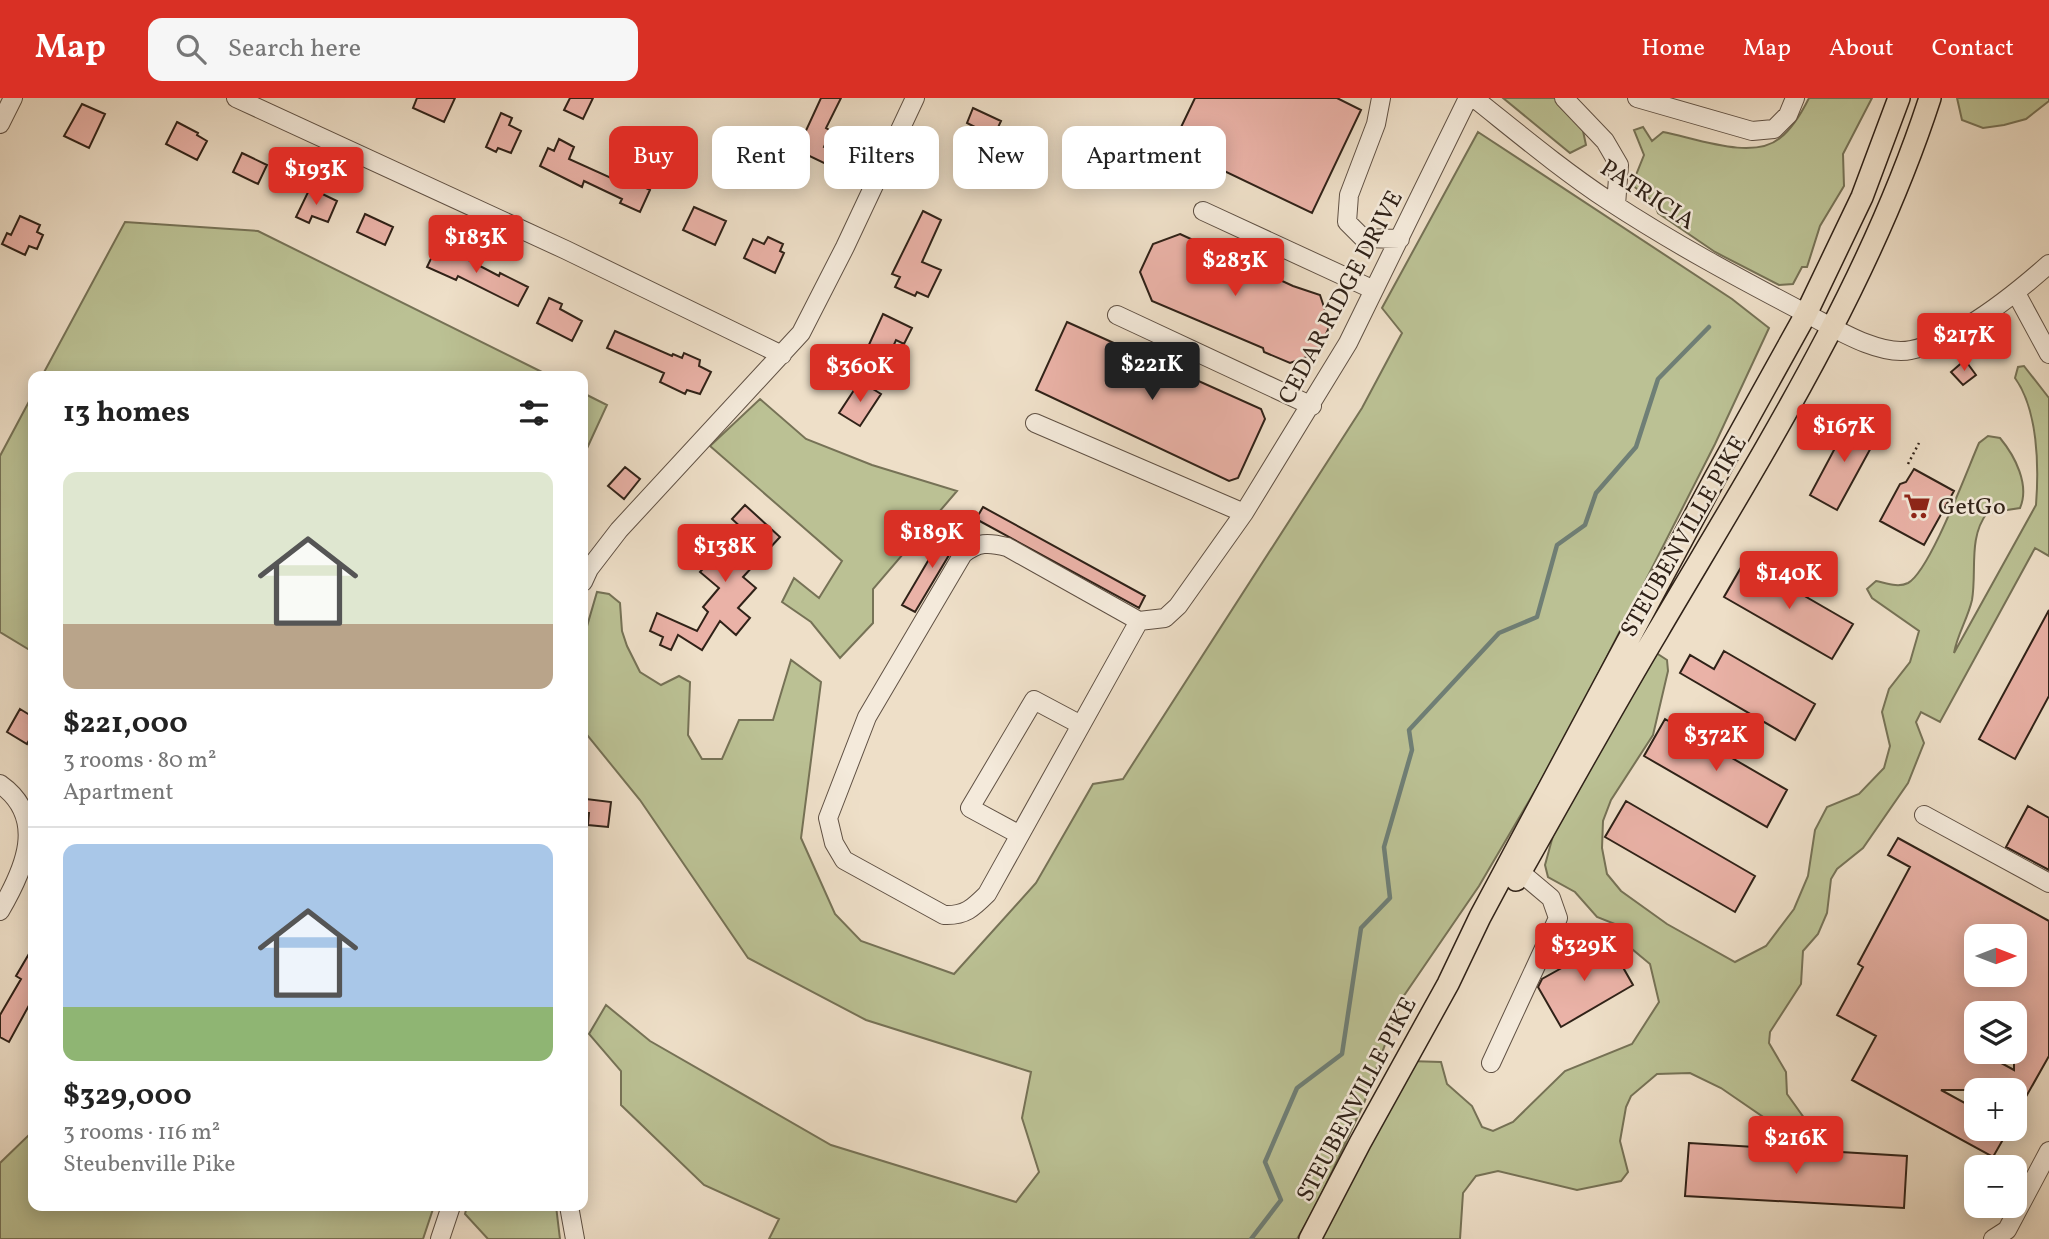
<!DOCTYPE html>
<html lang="en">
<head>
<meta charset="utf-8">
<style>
  :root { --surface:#fff; --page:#f6f6f6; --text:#222; --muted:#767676; --line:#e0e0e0; --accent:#d93025 }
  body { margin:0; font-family:Vollkorn,serif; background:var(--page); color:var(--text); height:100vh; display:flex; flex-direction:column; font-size:26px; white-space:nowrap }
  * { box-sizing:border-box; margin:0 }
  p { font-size:23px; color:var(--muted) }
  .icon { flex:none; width:38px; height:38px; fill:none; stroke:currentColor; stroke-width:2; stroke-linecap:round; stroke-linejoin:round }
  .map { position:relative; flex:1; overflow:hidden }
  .details { position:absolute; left:28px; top:273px; width:560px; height:840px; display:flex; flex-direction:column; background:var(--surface); border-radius:14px; box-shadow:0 4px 18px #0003 }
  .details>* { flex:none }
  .top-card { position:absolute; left:609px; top:28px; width:665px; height:63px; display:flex; gap:14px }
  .needle { width:46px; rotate:90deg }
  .tools { position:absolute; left:1964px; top:826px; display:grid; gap:14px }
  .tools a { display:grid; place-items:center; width:63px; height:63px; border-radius:14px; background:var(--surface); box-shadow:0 4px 18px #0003; font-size:35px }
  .price { position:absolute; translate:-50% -60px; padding:0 16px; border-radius:7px; background:var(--accent); color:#fff; font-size:23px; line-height:46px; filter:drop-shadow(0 2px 4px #0008) }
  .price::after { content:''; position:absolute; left:50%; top:42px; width:21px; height:16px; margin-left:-10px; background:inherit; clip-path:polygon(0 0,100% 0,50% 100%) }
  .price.current { background:#222; color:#fff }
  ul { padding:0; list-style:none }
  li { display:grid; align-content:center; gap:14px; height:371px; padding:0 35px }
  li+li { border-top:2px solid var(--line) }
  li span { display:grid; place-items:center; height:217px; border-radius:14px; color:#555 }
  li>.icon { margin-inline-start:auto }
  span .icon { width:126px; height:126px; fill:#fffc; stroke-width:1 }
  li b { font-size:30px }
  h2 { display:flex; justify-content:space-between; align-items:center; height:84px; padding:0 35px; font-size:30px }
  .tag { padding:0 24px; border-radius:14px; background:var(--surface); box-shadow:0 4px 18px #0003; font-size:24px; line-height:63px }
  .tag.current { background:var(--accent); color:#fff }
  header { display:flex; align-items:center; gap:42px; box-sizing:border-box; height:98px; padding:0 35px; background:var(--accent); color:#fff }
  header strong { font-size:33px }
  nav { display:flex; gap:38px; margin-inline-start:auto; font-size:24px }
  .search { width:490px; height:63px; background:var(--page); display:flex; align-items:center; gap:18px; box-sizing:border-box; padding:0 24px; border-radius:14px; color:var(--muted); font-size:26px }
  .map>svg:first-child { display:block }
  .green { fill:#bbc194; stroke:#767256; stroke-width:2 }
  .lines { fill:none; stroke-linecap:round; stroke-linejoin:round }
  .stream { stroke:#6f7f76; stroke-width:4.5 }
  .building { fill:#eab2a7; stroke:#302218; stroke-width:2; fill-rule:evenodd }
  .minor-casing { stroke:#605144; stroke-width:20 }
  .major-casing { stroke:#302218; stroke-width:24 }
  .path { stroke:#302218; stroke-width:2.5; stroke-dasharray:2 3.5; stroke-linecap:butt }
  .minor { stroke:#f4eadb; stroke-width:18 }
  .major { stroke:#eedfc8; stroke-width:21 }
  .labels { text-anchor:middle; stroke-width:5; stroke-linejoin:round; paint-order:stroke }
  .street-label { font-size:24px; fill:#302218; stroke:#f4eadb }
  .poi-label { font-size:24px; fill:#302218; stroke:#f4eadb; text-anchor:start }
</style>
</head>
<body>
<header>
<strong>Map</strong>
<div class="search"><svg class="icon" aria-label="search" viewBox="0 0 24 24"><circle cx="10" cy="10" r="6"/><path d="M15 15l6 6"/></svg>Search here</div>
<nav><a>Home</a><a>Map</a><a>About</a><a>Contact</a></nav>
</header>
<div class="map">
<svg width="2049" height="1141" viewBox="0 0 2049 1141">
  <rect width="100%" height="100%" fill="#eedfc8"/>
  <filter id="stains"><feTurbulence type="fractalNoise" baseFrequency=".00286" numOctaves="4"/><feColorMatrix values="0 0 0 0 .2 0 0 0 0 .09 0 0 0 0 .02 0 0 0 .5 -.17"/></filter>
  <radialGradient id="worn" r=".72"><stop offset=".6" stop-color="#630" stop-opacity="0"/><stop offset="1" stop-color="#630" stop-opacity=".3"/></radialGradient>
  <path class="green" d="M1503,0H1576L1586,47L1570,55Z
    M1809,0H1872L1843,56L1844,88L1820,128L1807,169H1802L1793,186L1779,187L1715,154L1658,115L1654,104L1632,87L1644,57L1634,32L1643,29L1652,43L1663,34C1695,40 1753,63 1780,40C1793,30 1802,14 1809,0Z
    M1957,0H2049V3L2026,21L2004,27L1983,30L1962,22Z
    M1478,34L1732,201L1769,230L1715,346L1563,645L1479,788L1401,902L1364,1005L1315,1110L1297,1141H769L779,1121L704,1087L621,1007V973L589,936L606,907L650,943L831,1047L1016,1104L1039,1074L1022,1020L1031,974L866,922L748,860L640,702L583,632V542L597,494L609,496L620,505L622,533L627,548L640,574L661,587L679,578L690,584L688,637L702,661H722L739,622H773L791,562L821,584L801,740L835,816L861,843L954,876L1036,785L1093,686L1123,681L1362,310L1402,235L1382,210Z
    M125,124L258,133L550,278H42Z
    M2024,268L2049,300V458L2035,450L1940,624L1921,614L1916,624L1924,645L1908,685L1863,750L1837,771L1831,781L1827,815L1818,836L1803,853L1801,886L1770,934L1769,945L1786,974L1787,996L1807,1024L1810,1035L1799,1039L1788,1036L1721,990L1690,975L1657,976L1631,998L1626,1009L1620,1043L1628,1074L1621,1083L1577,1092L1498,1073L1476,1078L1463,1095L1460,1141H1312L1409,963L1441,964L1447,986L1472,1008L1482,1029L1493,1033L1513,1024L1565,973L1632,946L1659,904L1650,866L1626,846L1615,826L1597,819L1575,794L1548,779L1545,767L1554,734L1650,551L1667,562L1668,573L1653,637L1611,702L1603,723L1602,750L1607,776L1621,793L1667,826L1735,864L1766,848L1794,811L1808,778L1815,732L1827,709L1859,696L1884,670L1890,648L1882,614L1889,591L1910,564L1919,533L1872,500L1867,491L1876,483C1886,485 1898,490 1908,485C1930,473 1967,372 1979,345L1988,338L2000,340C2015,358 2030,387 2020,410L1987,415C1968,440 1977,473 1972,502C1968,520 1957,537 1954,555L2036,407C2039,368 2038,312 2015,280L2018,269Z
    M583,295L607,307L583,359Z
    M33,296V554L0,534V358Z
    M760,301L806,341L872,367L957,393L873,491V525L840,560L811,524L782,504L794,480L819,500L842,463L710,348Z
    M33,1033V1108H434L423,1141H0V1065Z
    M467,1108H556L560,1141H488L465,1116Z"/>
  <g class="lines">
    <path class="stream" d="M1251,1141L1281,1102L1265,1064L1297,990L1342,956L1361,830L1390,800L1384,749L1412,652L1409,632L1499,535L1537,519L1557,447L1585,427L1596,395L1636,349L1658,281L1709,229"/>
  </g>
  <path class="building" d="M417,0H455L444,24L413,10Z
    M570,0H593L583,21L564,12Z
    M821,0H841L826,30L831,33L824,49L832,52L826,66L797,52Z
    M1195,0H1337L1361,12L1312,115L1172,48Z
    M82,6L105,16L89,50L64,38Z
    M973,10L1001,23L988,51L969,42L975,29L967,25Z
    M501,15L512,20L509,27L521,33L511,55L498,50L496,54L486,49Z
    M177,24L198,35L197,37L207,43L197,62L166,46Z
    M559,41L574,49L569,61L611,80L614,74L650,92L640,114L620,105L622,101L584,83L582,89L540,68L548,50L554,53Z
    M242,55L267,67L258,86L233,74Z
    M310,90L337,103L328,124L312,118L309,125L296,119Z
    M694,109L726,123L715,147L683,132Z
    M923,113L941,122L922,164L941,172L928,199L917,194L915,198L895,189L900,179L892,176Z
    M365,116L393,129L385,147L357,134Z
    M20,118L40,127L37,134L43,137L37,151L29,148L25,157L2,146L7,135L11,137Z
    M1180,136L1293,188L1320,197L1330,227L1318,255L1290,265L1264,254L1263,250L1152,203L1140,174L1153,146Z
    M768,139L783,146L780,153L784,155L775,175L744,160L753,141L764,146Z
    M438,146L499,178L500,175L528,189L518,208L458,178L456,182L427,169Z
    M549,200L562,206L560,211L582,223L572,243L537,225Z
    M883,216L912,230L904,246L896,242L888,260L867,251Z
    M1067,224L1261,311L1265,321L1238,380L1229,383L1036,292Z
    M615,233L672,258L673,256L682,260L684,255L700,262L699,268L711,274L700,296L687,292L685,296L660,284L664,275L607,250Z
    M1965,262L1976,277L1963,287L1951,274Z
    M860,283L881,296L860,328L839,315Z
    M1851,320L1879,335L1837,412L1810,397Z
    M625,369L640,381L624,401L608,388Z
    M1914,371L1954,393L1924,447L1880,423L1900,386L1906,384Z
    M745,407L780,439L743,479L756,490L738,510L750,520L736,537L720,523L702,552L678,537L671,552L660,547L663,539L650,533L657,515L697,533L708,514L703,509L719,490L700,474L716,456L720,459L744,432L732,421Z
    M983,409L1145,498L1139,510L976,421Z
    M948,429L961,437L915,514L902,507Z
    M1743,466L1763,478L1765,475L1853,526L1832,561L1724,499Z
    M2049,512V598L2015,661L1979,641Z
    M1724,553L1815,606L1795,642L1680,575L1690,557L1714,571Z
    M20,611L33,619V635L27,646L7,634Z
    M1665,621L1787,692L1767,729L1644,658Z
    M586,701L611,704L608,729L588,727L589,715H585Z
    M1626,703L1755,778L1735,814L1605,739Z
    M2028,708L2049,720V772L2006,749Z
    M1898,740L2049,823V958L2014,1020V992H1941L1976,1011V1031H2009L1993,1059L1852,982L1876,938L1837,917L1863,869L1858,866L1910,769L1888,757ZM1976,838H2014V877H1976ZM1976,915H2014V972L1981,954H1976Z
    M1608,843L1633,887L1561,929L1538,889L1542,881L1567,867L1563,861L1576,853L1579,860Z
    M33,849V900L9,944L0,939V917L21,881L16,878Z
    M1689,1045L1907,1058L1904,1110L1685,1098Z"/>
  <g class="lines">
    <defs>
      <path id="minor" d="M236,0L566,152L782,257
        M1381,0L1376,26L1349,97L1347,124L1363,140L1400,141
        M1474,0C1518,35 1562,72 1609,103C1673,145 1740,181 1807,216C1834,230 1880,259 1911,252C1957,243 2014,197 2049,166
        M1564,0L1605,43L1619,67L1616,107
        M1637,0L1752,33L1774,31L1788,17L1795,0
        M0,26L13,0
        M1203,113L1374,192
        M2016,195L2049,256
        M1117,217L1312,308
        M1035,325L1244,415
        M583,484L589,471L619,432L801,235L845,149L915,0
        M1139,523L987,796C973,810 965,818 944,817L844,762L834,745L828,720L867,619L963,456C978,444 988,444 1007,449L1139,523L1165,520L1178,508L1244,415L1348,245L1468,0
        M0,686C48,720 24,772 0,813
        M1924,717L2049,785
        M1020,737L970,710L1034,602L1081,627
        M1491,965L1558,820L1551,800L1520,774
        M569,1108L575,1141
        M440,1141L451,1108
        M1993,1141L2007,1132L2049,1053"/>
      <path id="major" d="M1516,782C1563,699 1609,615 1658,533C1759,361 1868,191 1930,0
        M1310,1141L1360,1045L1448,886L1480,819L1715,380L1806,216L1862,99L1899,0"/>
    </defs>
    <use href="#minor" class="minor-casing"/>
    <use href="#major" class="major-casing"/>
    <path class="path" d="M1908,366L1919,345"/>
    <use href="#minor" class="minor"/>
    <use href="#major" class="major"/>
  </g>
  <defs>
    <symbol id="supermarket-bare" viewBox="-9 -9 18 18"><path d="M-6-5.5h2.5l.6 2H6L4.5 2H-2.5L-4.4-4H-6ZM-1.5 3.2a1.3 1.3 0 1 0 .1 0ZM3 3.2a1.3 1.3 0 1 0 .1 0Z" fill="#8f2418" stroke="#f4eadb" stroke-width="2.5" paint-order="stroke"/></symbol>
  </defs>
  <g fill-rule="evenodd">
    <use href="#supermarket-bare" x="1898" y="389" width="38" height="38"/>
  </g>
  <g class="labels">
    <g class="street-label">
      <text transform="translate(1648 96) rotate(33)" y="8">PATRICIA</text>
      <text transform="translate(1340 199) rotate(-62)" y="8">CEDAR RIDGE DRIVE</text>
      <text transform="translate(1683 438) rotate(-60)" y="8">STEUBENVILLE PIKE</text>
      <text transform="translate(1356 1001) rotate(-62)" y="8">STEUBENVILLE PIKE</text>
    </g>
    <g class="poi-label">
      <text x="1938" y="416">GetGo</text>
    </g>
  </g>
  <rect width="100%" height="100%" filter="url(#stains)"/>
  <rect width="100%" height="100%" fill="url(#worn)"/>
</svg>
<div class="tools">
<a><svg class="needle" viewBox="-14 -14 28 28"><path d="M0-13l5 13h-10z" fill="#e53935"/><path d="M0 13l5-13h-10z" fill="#767676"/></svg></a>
<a><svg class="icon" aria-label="layers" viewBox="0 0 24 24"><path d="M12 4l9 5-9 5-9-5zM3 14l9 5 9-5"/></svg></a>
<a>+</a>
<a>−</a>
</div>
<b class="price" style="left:316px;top:109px">$193K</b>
<b class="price" style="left:476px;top:177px">$183K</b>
<b class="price" style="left:1235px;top:200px">$283K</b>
<b class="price" style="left:1964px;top:275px">$217K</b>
<b class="price current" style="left:1152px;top:304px">$221K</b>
<b class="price" style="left:860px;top:306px">$360K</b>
<b class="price" style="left:1844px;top:366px">$167K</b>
<b class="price" style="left:932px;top:472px">$189K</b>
<b class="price" style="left:725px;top:486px">$138K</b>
<b class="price" style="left:1789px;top:513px">$140K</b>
<b class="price" style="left:1716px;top:675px">$372K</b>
<b class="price" style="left:1584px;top:885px">$329K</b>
<b class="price" style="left:1796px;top:1078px">$216K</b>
<div class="top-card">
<a class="tag current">Buy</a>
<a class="tag">Rent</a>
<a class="tag">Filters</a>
<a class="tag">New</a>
<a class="tag">Apartment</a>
</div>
<section class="details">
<h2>13 homes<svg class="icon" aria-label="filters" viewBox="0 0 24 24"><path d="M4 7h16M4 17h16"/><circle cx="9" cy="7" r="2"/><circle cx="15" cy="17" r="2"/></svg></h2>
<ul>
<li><span style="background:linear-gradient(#dfe7d0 70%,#b9a48a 0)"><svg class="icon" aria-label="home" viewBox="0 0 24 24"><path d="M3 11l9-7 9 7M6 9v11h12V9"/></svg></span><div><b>$221,000</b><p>3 rooms · 80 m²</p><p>Apartment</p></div></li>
<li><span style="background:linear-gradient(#a9c7e8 75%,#8fb573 0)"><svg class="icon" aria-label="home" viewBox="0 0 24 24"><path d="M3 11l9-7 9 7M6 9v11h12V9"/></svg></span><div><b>$329,000</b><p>3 rooms · 116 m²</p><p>Steubenville Pike</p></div></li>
</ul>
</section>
</div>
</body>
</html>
